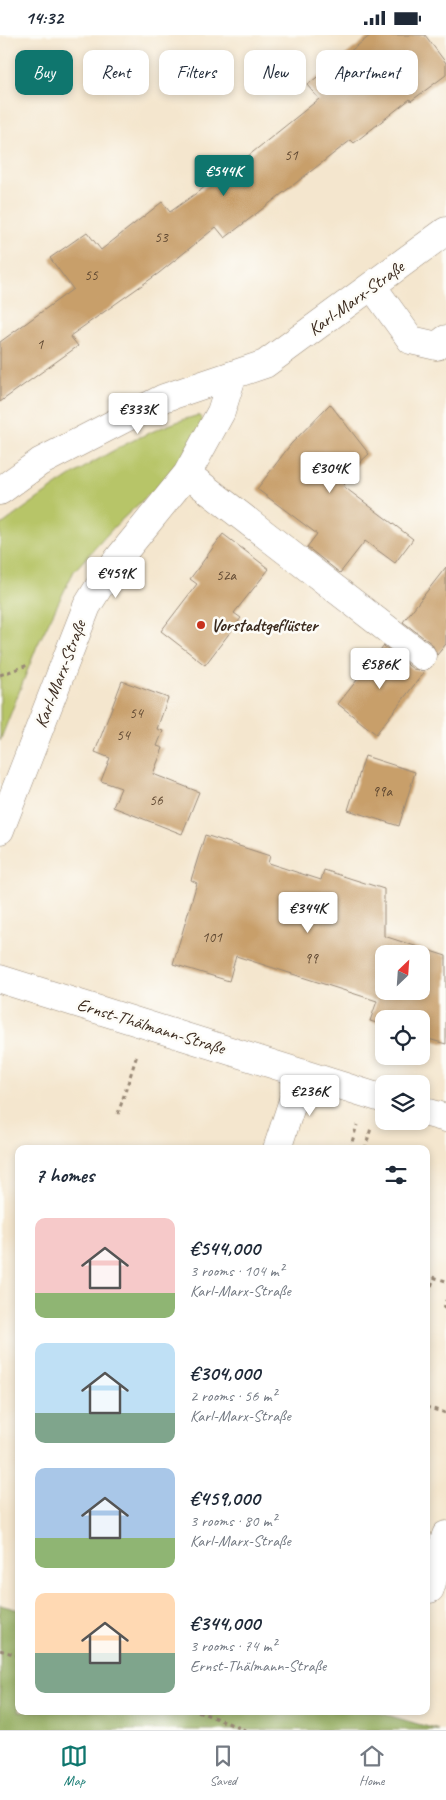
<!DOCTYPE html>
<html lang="en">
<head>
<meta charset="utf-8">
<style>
  :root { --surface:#fff; --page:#f2f2f3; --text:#1f2937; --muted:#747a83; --line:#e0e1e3; --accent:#0f766e }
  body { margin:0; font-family:Caveat,sans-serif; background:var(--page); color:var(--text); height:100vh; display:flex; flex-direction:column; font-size:19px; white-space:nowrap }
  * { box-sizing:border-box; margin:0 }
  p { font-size:16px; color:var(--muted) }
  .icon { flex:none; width:28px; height:28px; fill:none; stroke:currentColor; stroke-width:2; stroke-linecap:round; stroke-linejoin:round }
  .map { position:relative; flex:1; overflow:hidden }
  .sheet { position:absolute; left:15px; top:1110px; width:415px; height:570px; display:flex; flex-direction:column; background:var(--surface); border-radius:10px; box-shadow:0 2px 8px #0003 }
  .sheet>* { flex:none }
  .banner { position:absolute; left:15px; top:15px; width:416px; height:45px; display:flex; gap:10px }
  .needle { width:32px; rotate:25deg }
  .controls { position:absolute; left:375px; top:910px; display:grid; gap:10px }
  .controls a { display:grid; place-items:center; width:55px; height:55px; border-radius:10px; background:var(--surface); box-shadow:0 2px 8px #0003; font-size:25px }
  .price { position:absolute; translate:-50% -42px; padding:0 11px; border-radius:5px; background:#fff; color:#222; font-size:16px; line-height:32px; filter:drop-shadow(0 1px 2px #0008) }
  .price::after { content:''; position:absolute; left:50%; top:30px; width:15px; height:11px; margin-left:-8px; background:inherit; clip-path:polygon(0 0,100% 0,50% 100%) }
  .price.on { background:var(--accent); color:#fff }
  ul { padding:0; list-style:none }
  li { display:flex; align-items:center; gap:15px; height:125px; padding:0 20px }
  li span { display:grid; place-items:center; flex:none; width:140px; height:100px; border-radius:10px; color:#555 }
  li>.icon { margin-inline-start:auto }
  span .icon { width:60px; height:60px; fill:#fffc; stroke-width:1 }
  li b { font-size:21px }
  h2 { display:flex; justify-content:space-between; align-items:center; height:60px; padding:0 20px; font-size:21px }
  .pill { padding:0 18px; border-radius:10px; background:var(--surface); box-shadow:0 2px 8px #0003; font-size:18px; line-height:45px }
  .pill.on { background:var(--accent); color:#fff }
  .status { display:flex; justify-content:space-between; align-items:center; height:35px; padding:0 25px; background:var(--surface); direction:ltr }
  .status svg { height:14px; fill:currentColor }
  .tabs { display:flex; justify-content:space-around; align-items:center; height:70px; border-top:1px solid var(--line); background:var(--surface); font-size:14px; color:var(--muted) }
  .tabs a { display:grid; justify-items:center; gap:2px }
  .tabs .on { color:var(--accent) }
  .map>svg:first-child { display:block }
  .green { fill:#b7c568; stroke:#797843 }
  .forest { fill:#91aa5c; stroke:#666a3d }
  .building { fill:#c89f6a; fill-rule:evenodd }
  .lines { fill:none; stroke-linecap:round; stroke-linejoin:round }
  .minor-casing { stroke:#988876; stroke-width:29 }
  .path { stroke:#988876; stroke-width:3; stroke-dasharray:4 4; stroke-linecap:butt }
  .minor { stroke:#fff; stroke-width:28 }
  .poi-dot { fill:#c8321e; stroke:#fdfcf7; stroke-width:2 }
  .labels { text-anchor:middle; stroke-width:5; stroke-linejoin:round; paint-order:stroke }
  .number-label { font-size:15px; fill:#5e4731 }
  .street-label { font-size:18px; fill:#3b2a1e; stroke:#fdfcf7 }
  .poi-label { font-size:18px; font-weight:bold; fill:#3b2a1e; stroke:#fdfcf7; text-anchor:start }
</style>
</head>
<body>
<div class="status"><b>14:32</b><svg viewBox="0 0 49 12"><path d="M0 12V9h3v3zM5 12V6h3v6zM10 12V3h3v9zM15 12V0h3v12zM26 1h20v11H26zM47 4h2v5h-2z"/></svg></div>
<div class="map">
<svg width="446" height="1695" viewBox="0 0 446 1695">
  <rect width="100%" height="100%" fill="#fdfcf7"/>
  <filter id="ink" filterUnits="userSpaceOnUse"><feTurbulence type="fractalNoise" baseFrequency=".02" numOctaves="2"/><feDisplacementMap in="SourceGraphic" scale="10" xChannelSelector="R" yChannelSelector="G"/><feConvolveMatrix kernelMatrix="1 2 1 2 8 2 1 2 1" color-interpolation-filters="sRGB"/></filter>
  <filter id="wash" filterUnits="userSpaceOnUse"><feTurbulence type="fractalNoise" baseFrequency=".0096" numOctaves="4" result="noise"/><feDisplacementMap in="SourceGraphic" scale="20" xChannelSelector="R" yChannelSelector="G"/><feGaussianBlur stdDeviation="1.12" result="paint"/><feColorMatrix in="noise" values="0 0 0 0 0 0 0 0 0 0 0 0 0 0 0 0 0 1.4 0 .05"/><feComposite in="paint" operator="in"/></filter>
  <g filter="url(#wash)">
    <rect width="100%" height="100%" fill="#f4e6ce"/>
    <path class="green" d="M199,380L204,388L173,437L115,491L74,536L37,611L0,706V491C61,446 126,400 199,380Z"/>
    <path class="forest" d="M0,1570L19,1575V1676H373L439,1695H0Z"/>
    <g id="blocks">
      <path class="building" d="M371,0H425L446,28V40L411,66L410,64L354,108L351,105L225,203L216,192L159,238L70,301L78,311L0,367V307L73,254L50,223L87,197L101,215L162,167L170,177L248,121L319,64L307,50Z
        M330,369L369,419L340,446L345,449L343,451L413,504L395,528L365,506L340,538L307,512L317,499L257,454L291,409Z
        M223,499L269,534L234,578L241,583L205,630L161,596L197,549L190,544Z
        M446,532V609L437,620L432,609L403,587Z
        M384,611L413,634L425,636L376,699L338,669Z
        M122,646L168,663L157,694L163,696L157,711L163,713L153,739L199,757L182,799L113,772L121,753L101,746L110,723L95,717Z
        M365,721L415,737L399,791L348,775Z
        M205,800L270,821L268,828L321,845L324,835L384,854V901L446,921V1009L421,1002V984H384V990L370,986L377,966L236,921L229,946L173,929L197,848L191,845ZM384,919H421V956H384Z"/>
    </g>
  </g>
  <g filter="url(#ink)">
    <use href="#blocks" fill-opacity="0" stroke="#988876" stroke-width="1"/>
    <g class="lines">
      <defs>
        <path id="minor" d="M372,251L411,305L437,311L446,304
          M187,439L422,621
          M0,456L40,427L164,363L265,329L446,196
          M0,795L87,571L110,534L187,439L221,377L232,342
          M0,944L384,1064
          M421,1076L446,1083
          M277,1114L302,1038
          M430,1554L446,1500"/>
      </defs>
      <use href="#minor" class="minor-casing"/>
      <path class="path" d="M0,640L28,630
        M118,1079L137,1020
        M350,1114L357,1090
        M365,1114L371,1093
        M426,1240L446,1246
        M426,1266L434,1243
        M444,1274L446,1265
        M426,1372L446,1378
        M0,1615L19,1621
        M198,1676L245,1695"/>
      <use href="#minor" class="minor"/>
    </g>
  </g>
  <circle class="poi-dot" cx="201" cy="590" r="5"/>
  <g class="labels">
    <g class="number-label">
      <text x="291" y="125">51</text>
      <text x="161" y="207">53</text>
      <text x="91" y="245">55</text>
      <text x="40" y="314">1</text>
      <text x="226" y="545">52a</text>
      <text x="136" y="683">54</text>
      <text x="123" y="705">54</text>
      <text x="382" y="761">99a</text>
      <text x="156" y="770">56</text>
      <text x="212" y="907">101</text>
      <text x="311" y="928">99</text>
    </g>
    <g class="street-label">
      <text transform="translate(356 263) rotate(-36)" y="6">Karl-Marx-Straße</text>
      <text transform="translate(60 639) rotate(-69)" y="6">Karl-Marx-Straße</text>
      <text transform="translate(151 991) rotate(17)" y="6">Ernst-Thälmann-Straße</text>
    </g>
    <g class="poi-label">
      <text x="211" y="596">Vorstadtgeflüster</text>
    </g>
  </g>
</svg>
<div class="controls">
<a><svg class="needle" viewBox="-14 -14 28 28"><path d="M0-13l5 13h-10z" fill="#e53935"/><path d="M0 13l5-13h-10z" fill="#747a83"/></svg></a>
<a><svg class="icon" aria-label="locate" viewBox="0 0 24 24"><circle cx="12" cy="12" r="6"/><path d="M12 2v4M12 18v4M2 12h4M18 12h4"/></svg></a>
<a><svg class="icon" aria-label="layers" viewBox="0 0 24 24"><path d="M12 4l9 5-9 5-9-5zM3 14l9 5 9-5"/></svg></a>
</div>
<b class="price on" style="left:224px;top:162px">€544K</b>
<b class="price" style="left:138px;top:400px">€333K</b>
<b class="price" style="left:330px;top:459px">€304K</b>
<b class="price" style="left:116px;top:564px">€459K</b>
<b class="price" style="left:380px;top:655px">€586K</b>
<b class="price" style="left:308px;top:899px">€344K</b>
<b class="price" style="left:310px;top:1082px">€236K</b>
<div class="banner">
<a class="pill on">Buy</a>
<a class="pill">Rent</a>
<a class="pill">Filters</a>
<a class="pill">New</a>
<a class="pill">Apartment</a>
</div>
<section class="sheet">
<h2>7 homes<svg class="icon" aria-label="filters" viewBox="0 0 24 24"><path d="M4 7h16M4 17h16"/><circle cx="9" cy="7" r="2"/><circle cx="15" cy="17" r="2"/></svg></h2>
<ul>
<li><span style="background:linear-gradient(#f6c9c9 75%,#8fb573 0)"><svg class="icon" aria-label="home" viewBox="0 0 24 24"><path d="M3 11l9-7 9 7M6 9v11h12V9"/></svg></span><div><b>€544,000</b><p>3 rooms · 104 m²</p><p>Karl-Marx-Straße</p></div></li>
<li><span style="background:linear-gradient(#bfe0f5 70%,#7fa58c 0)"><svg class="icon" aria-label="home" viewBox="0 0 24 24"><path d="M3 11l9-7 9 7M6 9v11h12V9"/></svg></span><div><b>€304,000</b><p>2 rooms · 56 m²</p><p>Karl-Marx-Straße</p></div></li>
<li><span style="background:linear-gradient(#a9c7e8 70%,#8fb573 0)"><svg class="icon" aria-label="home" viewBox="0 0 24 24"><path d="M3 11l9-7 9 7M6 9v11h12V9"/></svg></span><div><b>€459,000</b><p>3 rooms · 80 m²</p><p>Karl-Marx-Straße</p></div></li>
<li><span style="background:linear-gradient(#ffd9b3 60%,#7fa58c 0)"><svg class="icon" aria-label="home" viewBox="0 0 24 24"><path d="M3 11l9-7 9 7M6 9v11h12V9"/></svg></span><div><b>€344,000</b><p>3 rooms · 74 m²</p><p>Ernst-Thälmann-Straße</p></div></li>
</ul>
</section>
</div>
<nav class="tabs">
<a class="on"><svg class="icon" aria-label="map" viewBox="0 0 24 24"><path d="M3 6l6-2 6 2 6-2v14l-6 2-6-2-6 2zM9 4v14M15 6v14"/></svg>Map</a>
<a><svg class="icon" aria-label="saved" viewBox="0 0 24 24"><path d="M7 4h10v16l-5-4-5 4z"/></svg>Saved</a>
<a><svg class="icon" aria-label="home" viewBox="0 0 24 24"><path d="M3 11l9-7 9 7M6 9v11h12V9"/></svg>Home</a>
</nav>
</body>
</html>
